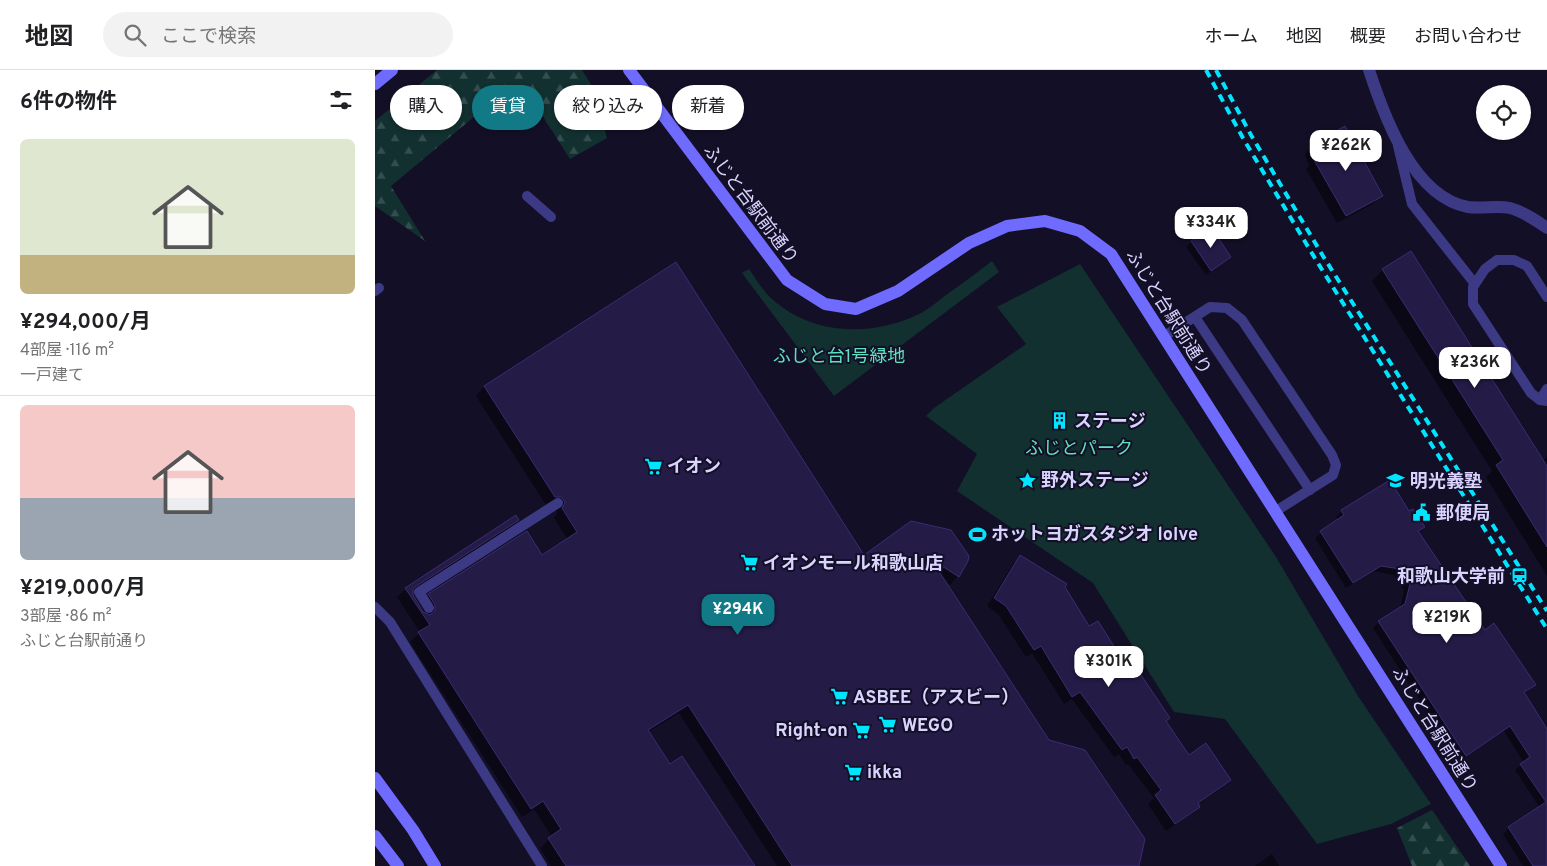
<!DOCTYPE html>
<html lang="ja">
<head>
<meta charset="utf-8">
<style>
  :root { --surface:#fff; --page:#f2f2f2; --text:#202124; --muted:#757577; --line:#e0e0e0; --accent:#127987 }
  body { margin:0; font-family:Overpass,"Noto Sans JP",sans-serif; background:var(--page); color:var(--text); height:100vh; display:flex; flex-direction:column; font-size:19px; white-space:nowrap }
  * { box-sizing:border-box; margin:0 }
  p { font-size:16px; color:var(--muted) }
  .icon { flex:none; width:28px; height:28px; fill:none; stroke:currentColor; stroke-width:2; stroke-linecap:round; stroke-linejoin:round }
  .map { position:relative; flex:1; overflow:hidden }
  .side { display:flex; flex-direction:column; background:var(--surface); width:375px }
  .side>* { flex:none }
  .hud { position:absolute; left:15px; top:15px; width:475px; height:45px; display:flex; gap:10px }
  .fabs { position:absolute; left:1101px; top:15px; display:grid; gap:10px }
  .fabs a { display:grid; place-items:center; width:55px; height:55px; border-radius:50%; background:var(--surface); box-shadow:0 1px 4px #0004; font-size:25px }
  .price { position:absolute; translate:-50% -42px; padding:0 11px; border-radius:10px; background:#fff; color:#222; font-size:16px; line-height:32px; filter:drop-shadow(0 1px 2px #0008) }
  .price::after { content:''; position:absolute; left:50%; top:30px; width:15px; height:11px; margin-left:-8px; background:inherit; clip-path:polygon(0 0,100% 0,50% 100%) }
  .price.current { background:var(--accent); color:#fff }
  ul { padding:0; list-style:none }
  li { display:grid; align-content:center; gap:10px; height:265px; padding:0 20px }
  li+li { border-top:1px solid var(--line) }
  li span { display:grid; place-items:center; height:155px; border-radius:8px; color:#555 }
  li>.icon { margin-inline-start:auto }
  span .icon { width:90px; height:90px; fill:#fffc; stroke-width:1 }
  li b { font-size:21px }
  h2 { display:flex; justify-content:space-between; align-items:center; height:60px; padding:0 20px; font-size:21px }
  .pill { padding:0 18px; border-radius:22px; background:var(--surface); box-shadow:0 1px 4px #0004; font-size:18px; line-height:45px }
  .pill.current { background:var(--accent); color:#fff }
  header { display:flex; align-items:center; gap:30px; box-sizing:border-box; height:70px; padding:0 25px; background:var(--surface); border-bottom:1px solid var(--line) }
  header strong { font-size:24px }
  nav { display:flex; gap:28px; margin-inline-start:auto; font-size:18px }
  .search { width:350px; height:45px; background:var(--page); display:flex; align-items:center; gap:12px; box-sizing:border-box; padding:0 18px; border-radius:28px; color:var(--muted); font-size:19px }
  main { display:flex; flex:1; min-height:0 }
  .map>svg:first-child { display:block }
  .green { fill:#12302f }
  .forest { fill:url(#forest-firs) }
  .shadow { fill:#0007 }
  .building { fill:#241b47; stroke:#3b2d73 }
  .lines { fill:none; stroke-linecap:round; stroke-linejoin:round }
  .lane { stroke:#3d3a85; stroke-width:10 }
  .street { stroke:#3d3a85; stroke-width:12 }
  .secondary { stroke:#6f6bff; stroke-width:12 }
  .rail { stroke:#00e5ff; stroke-width:4; stroke-dasharray:8 6; stroke-linecap:butt }
  .labels { text-anchor:middle; stroke-width:4; stroke-linejoin:round; paint-order:stroke }
  .street-label { font-size:18px; fill:#d9d4ff; stroke:#130f26 }
  .park-label { font-size:18px; fill:#5fe0c0; stroke:#130f26 }
  .poi-label { font-size:18px; font-weight:bold; fill:#d9d4ff; stroke:#130f26; text-anchor:start }
</style>
</head>
<body>
<header>
<strong>地図</strong>
<div class="search"><svg class="icon" aria-label="search" viewBox="0 0 24 24"><circle cx="10" cy="10" r="6"/><path d="M15 15l6 6"/></svg>ここで検索</div>
<nav><a>ホーム</a><a>地図</a><a>概要</a><a>お問い合わせ</a></nav>
</header>
<main>
<section class="side">
<h2>6件の物件<svg class="icon" aria-label="filters" viewBox="0 0 24 24"><path d="M4 7h16M4 17h16"/><circle cx="9" cy="7" r="2"/><circle cx="15" cy="17" r="2"/></svg></h2>
<ul>
<li><span style="background:linear-gradient(#dfe7d0 75%,#c2b280 0)"><svg class="icon" aria-label="home" viewBox="0 0 24 24"><path d="M3 11l9-7 9 7M6 9v11h12V9"/></svg></span><div><b>¥294,000/月</b><p>4部屋 · 116 m²</p><p>一戸建て</p></div></li>
<li><span style="background:linear-gradient(#f6c9c9 60%,#9aa5b1 0)"><svg class="icon" aria-label="home" viewBox="0 0 24 24"><path d="M3 11l9-7 9 7M6 9v11h12V9"/></svg></span><div><b>¥219,000/月</b><p>3部屋 · 86 m²</p><p>ふじと台駅前通り</p></div></li>
</ul>
</section>
<div class="map">
<svg width="1172" height="796" viewBox="0 0 1172 796">
  <defs>
    <pattern id="forest-firs" width="22" height="20" patternUnits="userSpaceOnUse" patternTransform="scale(1.25)"><rect width="22" height="20" fill="#12302f"/><path d="M5 1l3.5 6h-7zM16 11l3.5 6h-7z" fill="#344d4e"/></pattern>
  </defs>
  <rect width="100%" height="100%" fill="#130f26"/>
  <path class="green" d="M617,191L624,202L459,326L367,203L374,199C381,209 388,221 397,229C438,266 499,267 546,243C555,238 563,231 571,225C586,214 602,203 617,191Z
    M705,194L901,487L983,626L1056,734L1016,754L942,774L850,649L799,642L718,513L582,421L602,384L551,346L559,338L651,274L622,237Z"/>
  <path class="forest" d="M62,0H207L217,16L232,68L195,89L155,26L134,38L124,26L16,116L50,171L0,136V51Z
    M1057,740L1095,796H1037L1022,758Z"/>
  <path class="shadow" d="M938,76L1006,125L998,134L962,153L931,99L934,96L930,84Z
    M817,172L855,187L831,205L811,177Z
    M1035,182L1167,391L1172,387V506L1111,407L1117,401L997,211L1008,200Z
    M301,194L488,486L536,453L583,506L575,515L569,512L673,671L762,796H402L304,643L273,662L295,696L378,796H176L165,778L177,767L159,739L147,747L35,572L45,562L22,527L31,519L143,449L134,458L37,521V526L48,543L52,545L45,534L54,525L167,487L193,470L179,448L182,443L180,438L171,435L101,326L109,317Z
    M967,441L1034,443L1049,457L1043,463L1109,562L1159,615L1149,624L1172,662V796H1148L1128,764L1134,758L1165,738L1140,700L1149,693L1129,661L1084,691L998,558L1004,552L1025,538L1029,520L1019,505L999,501L971,518L940,468L963,450L961,447Z
    M645,486L689,517L714,558L755,605L790,651L813,686L854,710L846,718L822,735L823,736L815,744L791,761L773,734L779,728L753,694L751,695L744,684L739,687L697,629L689,634L657,583L651,587L623,544L612,536L638,494Z
    M897,784L904,796H880Z"/>
  <path class="building" d="M970,56L1008,126L971,146L939,90L942,88L937,75Z
    M836,157L856,187L836,201L816,171Z
    M1036,181L1172,396V477L1121,395L1128,390L1007,199Z
    M301,192L489,485L536,451L576,460L594,486L593,491L584,507L556,489L674,670L710,680L770,769L764,796H417L313,635L273,660L295,694L307,686L380,796H191L173,768L186,759L168,731L156,739L43,562L55,555L30,518L141,445L144,450L40,517L38,519V525L48,542L55,545L60,541V535L53,524L152,461L167,485L202,462L187,438L190,433L188,429L186,427H180L109,316Z
    M1015,410L1034,441L1038,439L1050,457L1043,461L1110,560L1119,553L1161,615L1149,622L1172,659V796H1158L1133,757L1171,732L1145,694L1155,687L1135,656L1091,686L1003,551L1030,534L1035,514L1025,499L1006,496L978,513L945,461L969,445L966,440Z
    M645,485L692,514L690,517L714,556L723,551L756,603L762,599L795,648L791,651L814,685L831,673L856,710L823,733L825,737L800,754L780,725L786,720L762,687L759,689L752,677L747,680L705,622L697,627L666,576L659,580L631,536L619,528Z"/>
  <g class="lines">
    <path class="lane" d="M1023,76L1037,134L1100,214
      M152,126L176,147
      M0,221L4,218
      M1172,227L1152,196L1139,190H1122L1110,199L1098,217V234L1156,323L1165,330L1172,331
      M820,247L935,420
      M788,267L835,237L852,238L867,250L957,385L961,395L958,405L901,441
      M1165,330L1172,319
      M0,537L15,552L167,796
      M54,538L44,522L183,433"/>
    <path class="street" d="M994,0C1009,46 1038,127 1093,137C1107,139 1122,135 1135,138C1149,142 1161,150 1172,158"/>
    <path class="secondary" d="M254,0L412,210L450,234L481,239L523,221L594,173L632,156L670,151L705,161L736,184L1126,796
      M0,14L17,0
      M0,708L38,760L60,796
      M0,766L23,796"/>
    <path class="rail" d="M831,0L869,70L941,190L1172,559
      M841,0L876,65L948,186L1172,541"/>
  </g>
  <defs>
    <symbol id="building-bare" viewBox="-9 -9 18 18"><path d="M-4-6H4V6H1V3H-1V6H-4ZM-2.5-4.3h1.7v1.8h-1.7ZM.8-4.3h1.7v1.8H.8ZM-2.5-1h1.7V.8h-1.7ZM.8-1h1.7V.8H.8Z" fill="#00e5ff" stroke="#130f26" stroke-width="2.5" paint-order="stroke"/></symbol>
    <symbol id="supermarket-bare" viewBox="-9 -9 18 18"><path d="M-6-5.5h2.5l.6 2H6L4.5 2H-2.5L-4.4-4H-6ZM-1.5 3.2a1.3 1.3 0 1 0 .1 0ZM3 3.2a1.3 1.3 0 1 0 .1 0Z" fill="#00e5ff" stroke="#130f26" stroke-width="2.5" paint-order="stroke"/></symbol>
    <symbol id="sight-bare" viewBox="-9 -9 18 18"><path d="M0-6L1.8-2.2L6-1.7L2.9 1.2L3.7 5.4L0 3.3L-3.7 5.4L-2.9 1.2L-6-1.7L-1.8-2.2Z" fill="#00e5ff" stroke="#130f26" stroke-width="2.5" paint-order="stroke"/></symbol>
    <symbol id="school-bare" viewBox="-9 -9 18 18"><path d="M0-5L7-2L0 1L-7-2ZM-4 1L0 2.5L4 1V4Q0 6-4 4Z" fill="#00e5ff" stroke="#130f26" stroke-width="2.5" paint-order="stroke"/></symbol>
    <symbol id="civic-bare" viewBox="-9 -9 18 18"><path d="M-.6-6.5H3V-4.5H.6V-3L4-1V1h2V6H-6V1h2V-1L-.6-3ZM-1.2 2.5V6h2.4V2.5Z" fill="#00e5ff" stroke="#130f26" stroke-width="2.5" paint-order="stroke"/></symbol>
    <symbol id="stadium-bare" viewBox="-9 -9 18 18"><path d="M0-5a6.5 5 0 1 0 0 10a6.5 5 0 1 0 0-10ZM-3.5-1.8h7v3.6h-7Z" fill="#00e5ff" stroke="#130f26" stroke-width="2.5" paint-order="stroke"/></symbol>
    <symbol id="station-bare" viewBox="-9 -9 18 18"><path d="M-3-6H3Q5-6 5-4V2Q5 4 3 4L4.5 6H3L1.5 4h-3L-3 6H-4.5L-3 4Q-5 4-5 2V-4Q-5-6-3-6ZM-3.5-4v3h7v-3ZM-3.5 1v1.5H-2V1ZM2 1v1.5H3.5V1Z" fill="#00e5ff" stroke="#130f26" stroke-width="2.5" paint-order="stroke"/></symbol>
  </defs>
  <g fill-rule="evenodd">
    <use href="#building-bare" x="672" y="338" width="25" height="25"/>
    <use href="#supermarket-bare" x="266" y="384" width="25" height="25"/>
    <use href="#sight-bare" x="640" y="398" width="25" height="25"/>
    <use href="#school-bare" x="1008" y="398" width="25" height="25"/>
    <use href="#civic-bare" x="1034" y="430" width="25" height="25"/>
    <use href="#stadium-bare" x="590" y="452" width="25" height="25"/>
    <use href="#supermarket-bare" x="362" y="480" width="25" height="25"/>
    <use href="#station-bare" x="1132" y="494" width="25" height="25"/>
    <use href="#supermarket-bare" x="452" y="614" width="25" height="25"/>
    <use href="#supermarket-bare" x="500" y="642" width="25" height="25"/>
    <use href="#supermarket-bare" x="474" y="648" width="25" height="25"/>
    <use href="#supermarket-bare" x="466" y="690" width="25" height="25"/>
  </g>
  <g class="labels">
    <g class="street-label">
      <text transform="translate(376 134) rotate(53)" y="6">ふじと台駅前通り</text>
      <text transform="translate(794 242) rotate(58)" y="6">ふじと台駅前通り</text>
      <text transform="translate(1060 659) rotate(58)" y="6">ふじと台駅前通り</text>
    </g>
    <g class="park-label">
      <text x="464" y="292">ふじと台1号緑地</text>
      <text x="704" y="384">ふじとパーク</text>
    </g>
    <g class="poi-label">
      <text x="699" y="357">ステージ</text>
      <text x="292" y="402">イオン</text>
      <text x="666" y="416">野外ステージ</text>
      <text x="1035" y="417">明光義塾</text>
      <text x="1061" y="449">郵便局</text>
      <text x="616" y="470">ホットヨガスタジオ loIve</text>
      <text x="388" y="499">イオンモール和歌山店</text>
      <text x="1130" y="512" text-anchor="end">和歌山大学前</text>
      <text x="478" y="633">ASBEE（アスビー）</text>
      <text x="527" y="661">WEGO</text>
      <text x="473" y="666" text-anchor="end">Right-on</text>
      <text x="492" y="708">ikka</text>
    </g>
  </g>
</svg>
<div class="fabs">
<a><svg class="icon" aria-label="locate" viewBox="0 0 24 24"><circle cx="12" cy="12" r="6"/><path d="M12 2v4M12 18v4M2 12h4M18 12h4"/></svg></a>
</div>
<b class="price" style="left:971px;top:102px">¥262K</b>
<b class="price" style="left:836px;top:179px">¥334K</b>
<b class="price" style="left:1100px;top:319px">¥236K</b>
<b class="price current" style="left:363px;top:566px">¥294K</b>
<b class="price" style="left:1072px;top:574px">¥219K</b>
<b class="price" style="left:734px;top:618px">¥301K</b>
<div class="hud">
<a class="pill">購入</a>
<a class="pill current">賃貸</a>
<a class="pill">絞り込み</a>
<a class="pill">新着</a>
</div>
</div>
</main>
</body>
</html>
